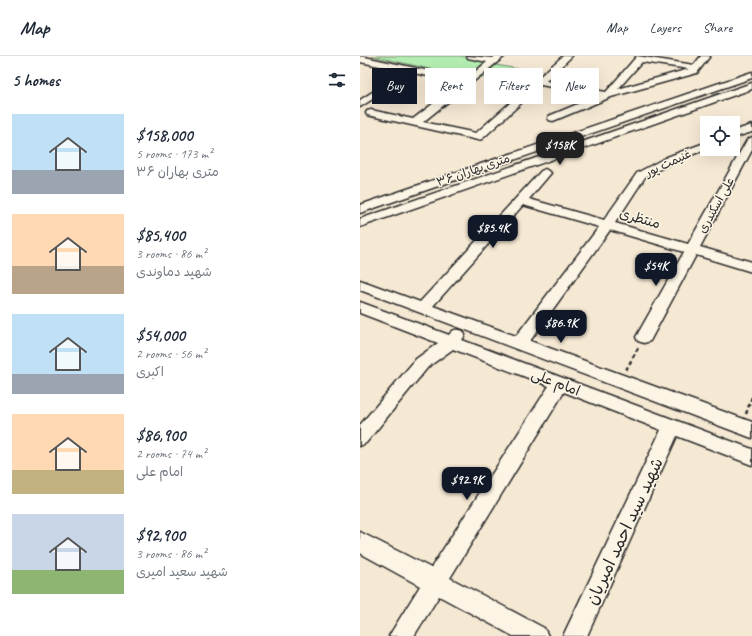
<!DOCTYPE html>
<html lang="en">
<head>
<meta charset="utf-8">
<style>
  :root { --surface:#fff; --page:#f2f2f3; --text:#1f2937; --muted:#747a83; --line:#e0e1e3; --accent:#111827 }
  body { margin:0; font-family:Caveat,"Playpen Sans Arabic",sans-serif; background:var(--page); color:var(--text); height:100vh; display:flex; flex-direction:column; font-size:15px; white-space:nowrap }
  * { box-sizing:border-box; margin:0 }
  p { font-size:13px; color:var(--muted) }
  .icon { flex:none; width:22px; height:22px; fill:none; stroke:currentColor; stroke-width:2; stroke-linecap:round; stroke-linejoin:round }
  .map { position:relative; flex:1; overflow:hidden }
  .panel { display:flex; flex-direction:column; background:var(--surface); width:360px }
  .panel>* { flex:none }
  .banner { position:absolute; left:12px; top:12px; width:320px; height:36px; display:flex; gap:8px }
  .buttons { position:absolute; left:340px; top:60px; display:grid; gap:8px }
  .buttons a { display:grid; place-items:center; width:40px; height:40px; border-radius:0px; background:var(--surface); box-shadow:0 4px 16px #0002; font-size:20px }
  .price { position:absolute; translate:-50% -34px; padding:0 9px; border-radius:8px; background:var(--accent); color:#fff; font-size:13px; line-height:26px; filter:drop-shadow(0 1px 2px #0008) }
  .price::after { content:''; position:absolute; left:50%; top:24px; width:12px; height:9px; margin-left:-6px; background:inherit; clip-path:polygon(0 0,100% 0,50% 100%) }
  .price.current { background:#222; color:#fff }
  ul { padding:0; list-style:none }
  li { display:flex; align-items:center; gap:12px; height:100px; padding:0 12px }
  li span { display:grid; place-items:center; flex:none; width:112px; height:80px; border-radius:0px; color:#555 }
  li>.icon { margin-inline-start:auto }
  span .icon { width:48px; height:48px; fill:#fffc; stroke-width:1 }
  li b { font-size:17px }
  h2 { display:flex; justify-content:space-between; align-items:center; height:48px; padding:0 12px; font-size:17px }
  .pill { padding:0 14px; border-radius:0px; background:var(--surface); box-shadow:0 4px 16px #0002; font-size:14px; line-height:36px }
  .pill.current { background:var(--accent); color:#fff }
  header { display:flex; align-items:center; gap:24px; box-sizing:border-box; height:56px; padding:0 20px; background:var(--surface); border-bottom:1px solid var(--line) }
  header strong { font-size:19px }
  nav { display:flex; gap:22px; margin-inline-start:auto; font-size:14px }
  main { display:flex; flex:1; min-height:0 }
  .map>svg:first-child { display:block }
  .green { fill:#b4eeb2; stroke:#708c6e }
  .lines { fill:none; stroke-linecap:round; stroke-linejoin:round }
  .minor-casing { stroke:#2b2b2b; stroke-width:3 }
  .path { stroke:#2b2b2b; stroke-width:2.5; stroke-dasharray:4 3; stroke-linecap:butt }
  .minor { fill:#fcf5e5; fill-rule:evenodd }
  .labels { text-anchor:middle; stroke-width:3; stroke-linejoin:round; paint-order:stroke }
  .far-street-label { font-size:12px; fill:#2b2b2b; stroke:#fcf5e5 }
  .street-label { font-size:14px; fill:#2b2b2b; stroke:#fcf5e5 }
  .near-street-label { font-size:17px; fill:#2b2b2b; stroke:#fcf5e5 }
</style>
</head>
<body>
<header>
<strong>Map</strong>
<nav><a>Map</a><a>Layers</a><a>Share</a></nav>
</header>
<main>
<section class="panel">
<h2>5 homes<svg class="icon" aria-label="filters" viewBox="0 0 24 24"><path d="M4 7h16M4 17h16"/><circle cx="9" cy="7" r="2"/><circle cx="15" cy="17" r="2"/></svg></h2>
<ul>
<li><span style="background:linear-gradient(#bfe0f5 70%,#9aa5b1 0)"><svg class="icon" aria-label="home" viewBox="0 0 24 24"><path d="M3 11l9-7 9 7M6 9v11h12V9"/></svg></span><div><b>$158,000</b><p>5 rooms · 173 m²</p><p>۳۶ متری بهاران</p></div></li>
<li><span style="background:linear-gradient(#ffd9b3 65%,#b9a48a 0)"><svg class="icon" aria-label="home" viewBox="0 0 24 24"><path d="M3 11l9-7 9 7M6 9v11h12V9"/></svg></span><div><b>$85,400</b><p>3 rooms · 86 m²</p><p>شهید دماوندی</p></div></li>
<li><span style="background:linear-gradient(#bfe0f5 75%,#9aa5b1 0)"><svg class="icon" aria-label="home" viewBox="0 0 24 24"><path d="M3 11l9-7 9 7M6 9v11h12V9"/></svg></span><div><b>$54,000</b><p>2 rooms · 56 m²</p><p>اکبری</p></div></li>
<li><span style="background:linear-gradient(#ffd9b3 70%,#c2b280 0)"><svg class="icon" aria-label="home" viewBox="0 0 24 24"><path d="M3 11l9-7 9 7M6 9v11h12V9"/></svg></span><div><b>$86,900</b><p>2 rooms · 74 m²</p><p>امام علی</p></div></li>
<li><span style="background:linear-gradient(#c9d6e8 70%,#8fb573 0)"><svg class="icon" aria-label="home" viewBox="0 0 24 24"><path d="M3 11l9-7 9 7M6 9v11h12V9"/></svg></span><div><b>$92,900</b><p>3 rooms · 86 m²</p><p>شهید سعید امیری</p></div></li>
</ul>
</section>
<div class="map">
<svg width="392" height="580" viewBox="0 0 392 580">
  <rect width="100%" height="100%" fill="#f6e9d4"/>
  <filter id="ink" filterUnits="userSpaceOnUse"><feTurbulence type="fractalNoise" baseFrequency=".025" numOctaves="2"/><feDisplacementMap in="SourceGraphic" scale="8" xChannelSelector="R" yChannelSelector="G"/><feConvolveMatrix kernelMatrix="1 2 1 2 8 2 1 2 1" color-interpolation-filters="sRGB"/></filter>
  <g filter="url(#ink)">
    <path class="green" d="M12,0H100L124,4L126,7L115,16L105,21Z
      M136,9L181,17L167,31L121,21Z"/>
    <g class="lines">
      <defs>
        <path id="minor" d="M0,0L106,23L127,6L108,2L107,0L133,2L135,0H145L63,66L116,77L203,0H212L186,25L246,36L277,0L334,9L341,0H350L337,17L251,41L193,65L189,64L188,62L189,60L237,40L181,29L122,83L118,84L7,59L6,57L7,55L11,54L53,63L100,27L54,17L0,51V44L45,15L0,6ZM282,6L329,13L258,33Z
          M392,16V22L0,157V149Z
          M392,27V33L0,171V163Z
          M392,69V76L373,82V75Z
          M392,81V94L340,191L392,206V216L336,199L290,285L284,287L278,285L276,281L324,196L250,174L170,285L392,366V382L0,234V224L60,246L181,115L185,113L191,117L169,143L244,164L277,117L307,101L347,86V93L315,105L285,121L255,167L328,188L387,84ZM163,149L239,171L156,280L73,250Z
          M0,246L89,279C93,273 96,273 103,275L105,279L102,284L392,393V409L317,380L227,580H203L301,374L204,336L90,522L184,572L188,580H153L79,540L54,580H29L60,530L0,497V476L71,512L189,330L93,293L68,311L6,387L0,390V369L56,303L78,287L0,257Z"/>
      </defs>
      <use href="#minor" class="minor-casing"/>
      <path class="path" d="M266,314L278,292
        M386,358L392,341"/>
      <use href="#minor" class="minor"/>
    </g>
  </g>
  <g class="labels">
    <g class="far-street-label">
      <text transform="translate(308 107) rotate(-25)" y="4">غنیمت پور</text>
      <text transform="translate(113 114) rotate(-19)" y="4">۳۶ متری بهاران</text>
      <text transform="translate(356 149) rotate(-61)" y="4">علی اسکندری</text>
    </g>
    <g class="street-label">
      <text transform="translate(280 162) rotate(16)" y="5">منتظری</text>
      <text transform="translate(196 326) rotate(21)" y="5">امام علی</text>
    </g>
    <g class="near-street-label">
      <text transform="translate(264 475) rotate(-65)" y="6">شهید سید احمد امیریان</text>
    </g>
  </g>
</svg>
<div class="buttons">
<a><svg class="icon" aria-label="locate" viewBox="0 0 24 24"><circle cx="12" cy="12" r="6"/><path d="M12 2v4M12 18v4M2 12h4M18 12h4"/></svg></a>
</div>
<b class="price current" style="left:200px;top:110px">$158K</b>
<b class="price" style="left:133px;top:193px">$85.4K</b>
<b class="price" style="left:296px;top:231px">$54K</b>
<b class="price" style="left:201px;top:288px">$86.9K</b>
<b class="price" style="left:107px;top:445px">$92.9K</b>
<div class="banner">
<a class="pill current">Buy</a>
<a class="pill">Rent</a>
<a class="pill">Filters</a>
<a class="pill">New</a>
</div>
</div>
</main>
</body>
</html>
